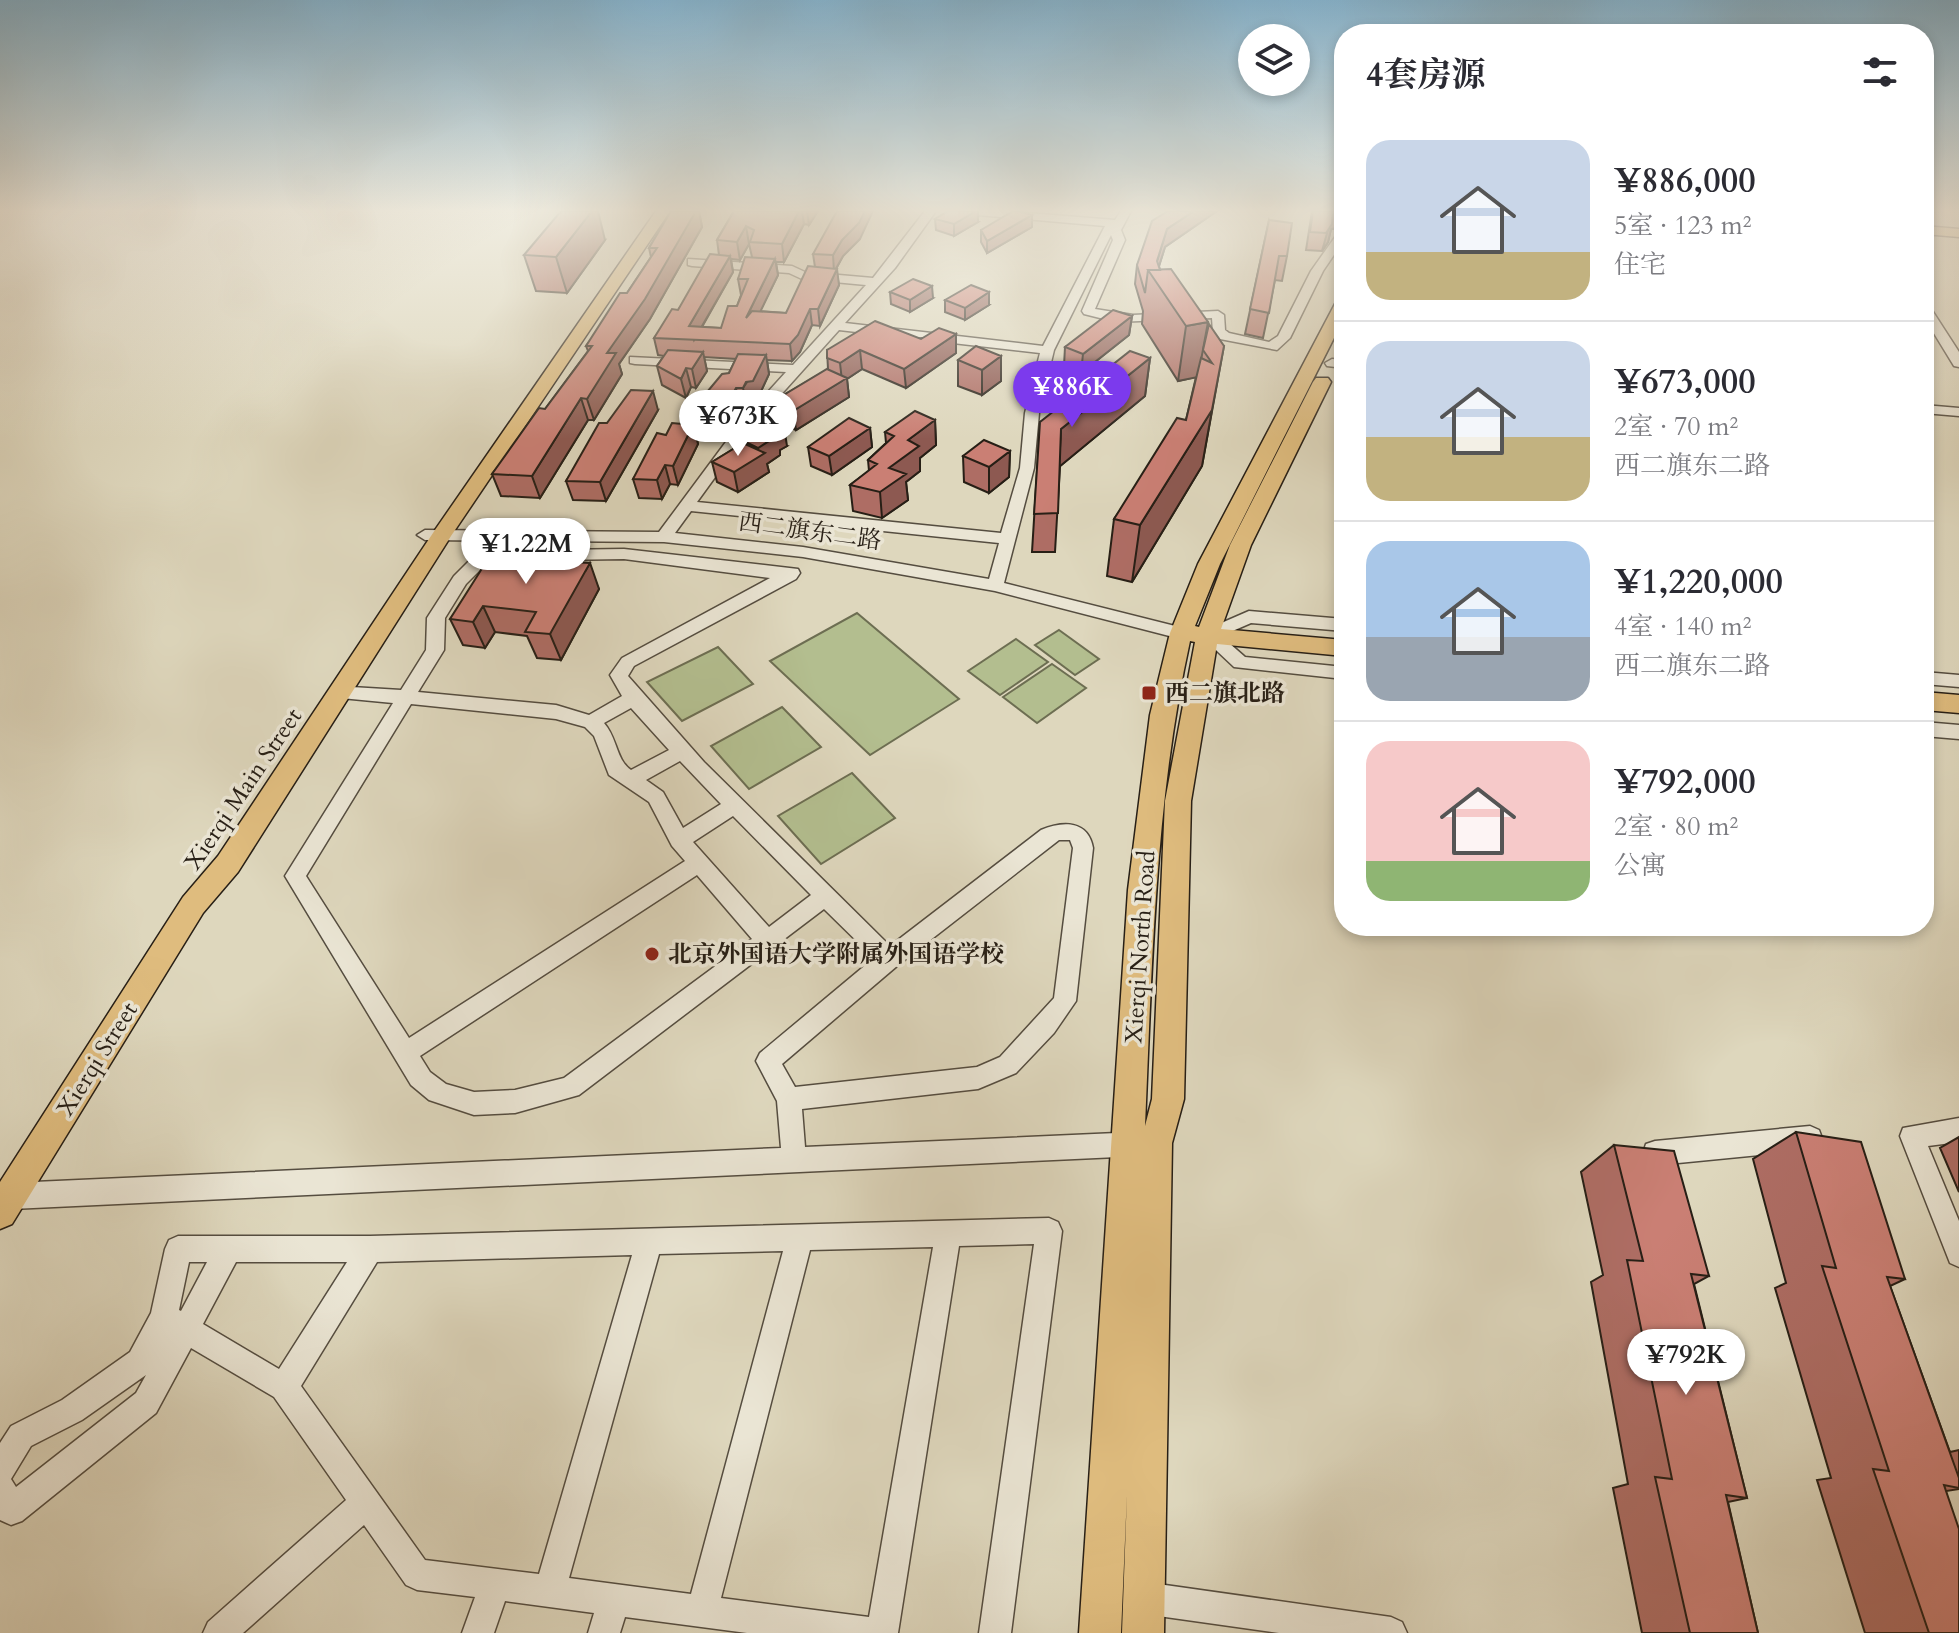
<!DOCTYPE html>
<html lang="zh">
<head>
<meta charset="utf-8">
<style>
  :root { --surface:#fff; --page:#f2f2f3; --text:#2b2b33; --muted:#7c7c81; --line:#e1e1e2; --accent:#7c3aed }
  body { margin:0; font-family:Cardo,"Noto Serif SC",serif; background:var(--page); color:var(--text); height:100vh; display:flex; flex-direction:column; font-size:30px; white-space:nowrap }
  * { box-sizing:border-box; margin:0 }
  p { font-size:26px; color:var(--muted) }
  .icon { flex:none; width:44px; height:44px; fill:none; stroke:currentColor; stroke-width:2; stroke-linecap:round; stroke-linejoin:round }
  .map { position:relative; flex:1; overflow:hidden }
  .panel { position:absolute; left:1334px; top:24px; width:600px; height:912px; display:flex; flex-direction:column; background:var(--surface); border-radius:32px; box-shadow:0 4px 12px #0003 }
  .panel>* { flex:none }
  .buttons { position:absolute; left:1238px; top:24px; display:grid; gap:16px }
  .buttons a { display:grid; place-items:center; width:72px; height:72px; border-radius:50%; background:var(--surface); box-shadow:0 4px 12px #0003; font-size:40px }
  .price { position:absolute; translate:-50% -68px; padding:0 18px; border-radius:28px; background:#fff; color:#222; font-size:26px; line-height:52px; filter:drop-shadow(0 2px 4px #0008) }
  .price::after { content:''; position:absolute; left:50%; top:48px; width:24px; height:18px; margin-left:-12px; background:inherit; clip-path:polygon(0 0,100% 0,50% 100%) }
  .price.on { background:var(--accent); color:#fff }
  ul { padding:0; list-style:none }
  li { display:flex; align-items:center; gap:24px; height:200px; padding:0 32px }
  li+li { border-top:2px solid var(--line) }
  li span { display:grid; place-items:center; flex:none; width:224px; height:160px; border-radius:24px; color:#555 }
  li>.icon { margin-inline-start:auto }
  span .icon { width:96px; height:96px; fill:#fffc; stroke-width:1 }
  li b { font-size:34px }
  h2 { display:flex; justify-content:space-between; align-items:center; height:96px; padding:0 32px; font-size:34px }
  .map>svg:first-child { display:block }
  .green { fill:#b3be8f; stroke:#6d6e52; stroke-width:2 }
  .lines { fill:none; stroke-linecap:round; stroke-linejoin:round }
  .minor-casing { stroke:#554d40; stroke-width:3 }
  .major-casing { stroke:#271f16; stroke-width:3 }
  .minor { fill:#eae5d4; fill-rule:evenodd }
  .major { fill:#dfbc7e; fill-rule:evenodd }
  .wall { fill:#ae6d64; stroke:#271f16; stroke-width:2; fill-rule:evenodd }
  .shaded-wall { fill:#8d5951; stroke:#271f16; stroke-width:2 }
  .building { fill:#ca7f74; stroke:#271f16; stroke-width:2 }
  .poi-dot { fill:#8f2418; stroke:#eae5d4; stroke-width:3 }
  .labels { text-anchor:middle; stroke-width:7; stroke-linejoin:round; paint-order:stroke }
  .street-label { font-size:24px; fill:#271f16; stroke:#eae5d4 }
  .poi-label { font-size:24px; font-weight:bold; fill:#271f16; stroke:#eae5d4; text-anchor:start }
</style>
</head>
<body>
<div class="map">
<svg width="1959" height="1633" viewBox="0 0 1959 1633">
  <rect width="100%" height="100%" fill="#ded7bd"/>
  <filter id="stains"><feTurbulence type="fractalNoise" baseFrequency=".0025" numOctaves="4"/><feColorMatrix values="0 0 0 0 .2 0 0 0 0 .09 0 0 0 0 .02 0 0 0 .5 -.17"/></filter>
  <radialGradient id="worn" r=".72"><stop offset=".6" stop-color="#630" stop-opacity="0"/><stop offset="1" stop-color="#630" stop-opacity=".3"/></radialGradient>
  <path class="green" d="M857,613L959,699L870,755L770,661Z
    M1059,630L1099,659L1075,675L1035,645Z
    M1016,639L1048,662L1000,695L968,671Z
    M718,647L753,684L682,721L647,682Z
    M1052,664L1086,688L1037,723L1003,697Z
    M782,707L821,747L749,789L711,746Z
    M852,773L895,818L821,864L778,816Z"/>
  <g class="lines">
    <defs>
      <path id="minor" d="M925,211H936L895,268L845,323L1043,346L1105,226L966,214L960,211H1003L1115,220L1121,211H1131L1121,230L1125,240L1095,309L1133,315L1218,311L1224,315L1225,330L1229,333L1269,342L1278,336L1311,271L1340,230L1344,229V240L1323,271L1290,338L1277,350L1220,339L1213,332L1212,318L1116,322L1084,314L1082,311L1113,240L1111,235L1054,350L1039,413L1034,468L1004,583L1187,629L1190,633L1187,637L1181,639L995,591L803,557L664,542L425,540L417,535L425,530L659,532L740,423L786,372L635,364L630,363V357L793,365L866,285L802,279L789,273L692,266L688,265V259L792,266L805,272L873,278ZM839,330L1040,353L1025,413L1020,468L1001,533L697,502L750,429ZM691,511L999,543L989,579L803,547L675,533Z
        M1924,303L1928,304L1959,352V367L1954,366L1924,317Z
        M1332,359L1344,360V368L1327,366L1325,363Z
        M1924,405L1959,408V416L1924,413Z
        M624,549L798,569L800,573L796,579L634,666L628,676L704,762L890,946L1041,830C1063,821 1088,820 1093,848L1076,1001L1054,1033L1016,1073L978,1089L802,1109L805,1147L1139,1132L1148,1135L1151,1144L1148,1153L1139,1156L12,1209L3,1205L0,1194L3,1187L12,1183L781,1148L777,1101L756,1061L760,1053L874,958L824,909L579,1095L515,1113L474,1115L429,1100L411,1085L285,876L393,703L341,698L335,696L332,691L335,686L401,690L426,650L427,618L454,576L469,561L494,551ZM624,559L770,578L622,658L610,675L622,696L589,715L556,705L418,692L444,650L445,618L466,584L481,569L497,561ZM411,704L556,719L585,727L594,736L609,775L649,802L672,846L685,861L409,1038L306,876ZM631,708L669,750L631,770C616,760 617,737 604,723ZM680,761L721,804L683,828L663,792L646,780ZM733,816L811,895L769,927L693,842ZM1059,840H1070L1073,848L1054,998L1000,1057L977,1067L795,1087L782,1064L897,966ZM697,875L752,939L564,1078L515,1090L474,1092L446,1084L430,1072L420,1056Z
        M1249,611L1344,619V631L1251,623L1221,636L1245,657L1344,667V679L1234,667L1200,635L1203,631Z
        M1924,672L1959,675V687L1924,684Z
        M1924,722L1959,725V739L1924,736Z
        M1959,1118V1142L1928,1146L1959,1221V1267L1950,1263L1900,1136L1903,1128Z
        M1810,1126L1819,1130L1822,1138L1819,1146L1810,1150L1668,1164L1666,1169L1657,1172L1648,1169L1643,1153L1646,1144L1655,1141Z
        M1049,1218L1058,1222L1062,1231L1011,1633H979L1034,1244L959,1246L898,1633H747L625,1617L620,1633H588L594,1613L505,1601L494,1633H462L475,1597L417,1590L406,1585L364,1525L243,1633H203L208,1622L346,1500L274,1397L191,1348L156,1413L22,1521L11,1525L0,1520V1443L11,1426L62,1400L130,1352L151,1313L165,1249L169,1240L178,1236H370ZM933,1247L869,1617L721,1598L810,1250ZM783,1251L691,1594L569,1578L659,1254ZM632,1255L539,1574L425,1560L301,1386L377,1262ZM189,1262H207L181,1311L179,1310ZM236,1262H347L279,1369L203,1324ZM146,1375L136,1393L16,1487L11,1479L31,1446L82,1420Z
        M1144,1582L1391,1617L1402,1622L1407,1633H1279L1144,1614L1133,1609L1128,1598L1133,1587Z"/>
      <path id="major" d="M656,211H670L451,536L238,872L203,913L12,1224L0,1229V1182L183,897L218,856L435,530Z
        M1924,226L1959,229V237L1924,234Z
        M1344,297V318L1220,564L1195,626L1199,627L1230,545L1313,382L1316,378H1328L1331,382L1251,545L1221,629L1344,640V656L1217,644L1191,801L1184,1099L1172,1143L1164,1633H1122L1127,1494L1121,1633H1079L1128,890L1150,715L1170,633L1198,564L1336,302ZM1190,641L1195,642L1165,801L1152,1099L1145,1126C1152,964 1155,800 1190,641Z
        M1924,692L1959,695V713L1924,710Z"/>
    </defs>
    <use href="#minor" class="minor-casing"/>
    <use href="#major" class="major-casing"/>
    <use href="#minor" class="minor"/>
    <use href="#major" class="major"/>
  </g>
  <path class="wall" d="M671,211H699L702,227L650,319L619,364L622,374L594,420H588L540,498L501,496L492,474L545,409L588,351L586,346L627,293L651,257L649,248Z
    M734,211H818L809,225L804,224L784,262H776L778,275L760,311L786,313L815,267L813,254L860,239L843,256L836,269L839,285L820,326L812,325L800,352L792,361L767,360L769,374L757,400L750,401L747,407H739L733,420H725L716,438L696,437L698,444L678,485L670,484L662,499L639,498L633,479L666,435L687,424L686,418L703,397L729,373L736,359L704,357L707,371L696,388L691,387L686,398L662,385L657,366L664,356L658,355L654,338L678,310L719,255L717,240ZM749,244L752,257L738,279L741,295L737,306L721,328L702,327L733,272L731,259L740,260Z
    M1168,211H1217L1165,247L1159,266L1160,270L1208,322L1204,345L1224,346L1202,466L1132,582L1107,576L1114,519L1186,420L1196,377L1178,381L1142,324L1143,311L1135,284L1137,265Z
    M1312,211H1342L1338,228L1331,229L1328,242L1322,251L1306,250Z
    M935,219L978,222L954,236L936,230Z
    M1269,220L1287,256L1282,281L1275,280L1263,338L1245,334Z
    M1032,227L987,253L981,242V230Z
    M605,240L567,293L536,291L524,255Z
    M890,292L933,298L910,312L891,304Z
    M945,300L989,305L965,320L945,312Z
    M1132,316L1129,335L1081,373L1064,366L1065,347Z
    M956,334V353L906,388L862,369L847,379L849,397L796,430L776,421L772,402L828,369L827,350Z
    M1001,356V381L982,395L958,386V360Z
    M1150,358L1145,396L1060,466L1055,552H1032L1040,422Z
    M658,410L606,501L573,500L566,481L607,423Z
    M935,420L936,445L920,458V471L906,482L908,500L882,518L853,511L850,485L869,471L868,460L886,443L885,432Z
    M870,428L872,447L832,475L811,466L808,447Z
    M733,436L787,446L780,450V455L767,464L769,472L738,492L717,482L712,462L735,448Z
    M1010,451L1009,477L989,493L964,482L963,456Z
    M579,551L583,562L599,589L561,660L537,658L527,636L495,632L485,648L463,645L450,619L502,561Z
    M1796,1132L1905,1279L1890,1286L1950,1452L1959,1450V1489L1946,1491L1959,1633H1865L1817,1480L1831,1478L1775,1288L1786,1283L1753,1159Z
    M1959,1137V1192L1940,1148Z
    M1614,1145L1709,1276L1694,1284L1747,1498L1728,1502L1758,1633H1642L1613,1488L1628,1484L1591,1282L1603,1275L1581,1172Z"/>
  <path class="shaded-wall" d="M592,211H598L605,240L567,293L556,257Z
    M696,211H699L702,227L650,319L619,364L622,374L594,420L587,399L607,353Z
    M799,211H802L804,224L784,262L782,244Z
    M807,211H818L809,225Z
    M865,211H873L860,239L843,256L834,272L833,255L842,240Z
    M976,211H978V222L954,236V224Z
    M1194,211H1217L1165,247L1155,279L1157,261L1167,229Z
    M1342,211L1338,228L1331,229L1328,242L1322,251L1333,212Z
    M1032,215V227L987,253V241Z
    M746,226L749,244L740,260L737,242Z
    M730,256L733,272L694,340L689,326Z
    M775,259L778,275L749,335L746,318Z
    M837,269L839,285L820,326L818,309Z
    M932,286L933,298L910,312V300Z
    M989,292V305L965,320V308Z
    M810,309L812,325L800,352L792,361L790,344Z
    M1132,316L1129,335L1081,373L1083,354Z
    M1208,322L1198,377L1178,381L1186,326Z
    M956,334V353L906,388L904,369Z
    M860,350L862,369L847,379L849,397L796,430L793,411L842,381L840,363Z
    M703,352L707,371L696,388L692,369Z
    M766,355L769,374L757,400L750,401L747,407L743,388Z
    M1001,356V381L982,395V370Z
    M1150,358L1145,396L1059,467L1061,429Z
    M686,368L691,387L686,398L681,379Z
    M736,388L739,407L733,420L729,401Z
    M653,391L658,410L606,501L600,482Z
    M581,398L588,420L540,498L532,476Z
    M721,401L725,420L716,438L712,419Z
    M1212,410L1202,466L1132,582L1140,525Z
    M935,420L936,445L920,458V471L906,482L908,500L882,518L880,492L889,468L908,440Z
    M693,425L698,444L678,485L673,466Z
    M784,427L787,446L780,450V455L767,464L769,472L738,492L734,472L773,433Z
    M870,428L872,447L832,475L829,456Z
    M1010,451L1009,477L989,493V467Z
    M665,465L670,484L662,499L657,480Z
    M579,551L586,570L590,563L599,589L561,660L550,634L573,562Z
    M483,606L495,632L485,648L473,622Z"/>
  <path class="building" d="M561,211H592L556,257L524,255Z
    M671,211H696L645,299L607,353H616L587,399L581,398L532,476L492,474L539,408L545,409L592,346H586L620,293H627L657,248H649Z
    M734,211H799L782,244L750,242L754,230L746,226L737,242L717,240Z
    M837,211H865L859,223L842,240L833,255L813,254Z
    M948,211H976L954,224L935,219Z
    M1013,211H1019L1032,215L987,241L981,230Z
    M1168,211H1194L1167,229L1157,261L1160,270H1148L1145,293L1137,265L1152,221Z
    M1313,211H1342L1333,212L1332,224L1326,233L1310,232Z
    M1269,220L1292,223L1287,256H1279L1269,313L1250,309Z
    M710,254L730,256L689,326L721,328L728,306H737L748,279H738L745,257L775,259L746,318L752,311L786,313L808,266L837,269L818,309H810L798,335L790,344L654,338L672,309L678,310Z
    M1171,269L1208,322L1186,326L1148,270Z
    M913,279L932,286L910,300L890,292Z
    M971,285L989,292L965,308L945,300Z
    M1113,310L1132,316L1083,354L1065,347Z
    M875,321L921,339L939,328L956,334L904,369L860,350L840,363L827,358V350Z
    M1209,324L1224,346L1212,410L1140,525L1114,519L1177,418L1186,420L1201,358L1212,363L1203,350Z
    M976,346L1001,356L982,370L958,360Z
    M668,350L703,352L692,369L686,368L681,379L657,366Z
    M1130,351L1150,358L1061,429L1058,513L1034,514L1040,422Z
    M738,354L766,355L753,381L746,382L743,388H736L729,401H721L712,419L686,418L698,397H703L722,374L729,373Z
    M827,369L847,378L793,411L772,402Z
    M631,390L653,391L600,482L566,481L599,423H607Z
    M915,411L935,420L908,440L919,446L889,468L906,474L880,492L850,485L877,464L868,460L894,436L885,432Z
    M764,417L784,427L773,433L777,436L758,448L733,436Z
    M849,418L870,428L829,456L808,447Z
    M672,423L693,425L673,466L665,465L657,480L633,479L657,433L666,435Z
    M984,440L1010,451L989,467L963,456Z
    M743,443L765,453L734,472L712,462Z
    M512,547L579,551L573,562L590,563L550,634L525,632L536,612L483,606L473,622L450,619L488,559L502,561Z
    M1796,1132L1861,1142L1905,1279L1887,1277L1959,1478V1488L1944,1485L1959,1529V1633H1929L1873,1469L1889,1471L1822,1266L1836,1268Z
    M1614,1145L1674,1151L1709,1276L1691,1274L1747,1498L1726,1495L1758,1633H1690L1655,1477L1672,1479L1627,1260L1643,1261Z"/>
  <linearGradient id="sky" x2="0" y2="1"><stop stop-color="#86b6d2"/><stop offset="0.48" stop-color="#f0ede1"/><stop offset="1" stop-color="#f0ede1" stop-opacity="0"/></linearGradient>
  <rect width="1959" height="439" fill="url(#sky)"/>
  <g class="poi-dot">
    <rect x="1141" y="685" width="16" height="16" rx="4"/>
    <circle cx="652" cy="954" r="8"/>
  </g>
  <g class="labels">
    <g class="street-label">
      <text transform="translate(810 531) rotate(8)" y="8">西二旗东二路</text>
      <text transform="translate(243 789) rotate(-56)" y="8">Xierqi Main Street</text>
      <text transform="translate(1140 947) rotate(-86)" y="8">Xierqi North Road</text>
      <text transform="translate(97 1059) rotate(-58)" y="8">Xierqi Street</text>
    </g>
    <g class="poi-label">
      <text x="1165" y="701">西二旗北路</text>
      <text x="668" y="962">北京外国语大学附属外国语学校</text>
    </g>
  </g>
  <rect width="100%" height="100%" filter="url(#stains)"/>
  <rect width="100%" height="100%" fill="url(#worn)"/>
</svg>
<div class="buttons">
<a><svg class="icon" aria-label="layers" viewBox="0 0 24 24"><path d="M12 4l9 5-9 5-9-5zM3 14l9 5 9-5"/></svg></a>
</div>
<b class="price on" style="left:1072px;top:429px">¥886K</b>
<b class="price" style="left:738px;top:458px">¥673K</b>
<b class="price" style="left:526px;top:586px">¥1.22M</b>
<b class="price" style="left:1686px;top:1397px">¥792K</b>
<section class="panel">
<h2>4套房源<svg class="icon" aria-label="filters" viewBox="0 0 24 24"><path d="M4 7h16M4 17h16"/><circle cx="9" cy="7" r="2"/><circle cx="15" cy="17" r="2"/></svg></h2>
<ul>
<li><span style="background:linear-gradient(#c9d6e8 70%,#c2b280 0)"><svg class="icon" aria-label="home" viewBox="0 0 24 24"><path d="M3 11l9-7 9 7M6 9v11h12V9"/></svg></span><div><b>¥886,000</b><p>5室 · 123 m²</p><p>住宅</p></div></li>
<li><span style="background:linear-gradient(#c9d6e8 60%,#c2b280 0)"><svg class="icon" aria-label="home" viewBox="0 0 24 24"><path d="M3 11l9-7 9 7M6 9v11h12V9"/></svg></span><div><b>¥673,000</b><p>2室 · 70 m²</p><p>西二旗东二路</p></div></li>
<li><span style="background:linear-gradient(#a9c7e8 60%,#9aa5b1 0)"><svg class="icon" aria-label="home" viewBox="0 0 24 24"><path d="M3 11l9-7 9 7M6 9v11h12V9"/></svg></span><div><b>¥1,220,000</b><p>4室 · 140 m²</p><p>西二旗东二路</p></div></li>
<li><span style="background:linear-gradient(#f6c9c9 75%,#8fb573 0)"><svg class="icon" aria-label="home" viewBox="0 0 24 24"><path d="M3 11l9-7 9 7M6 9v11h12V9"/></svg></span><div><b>¥792,000</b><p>2室 · 80 m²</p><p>公寓</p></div></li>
</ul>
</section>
</div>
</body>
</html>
